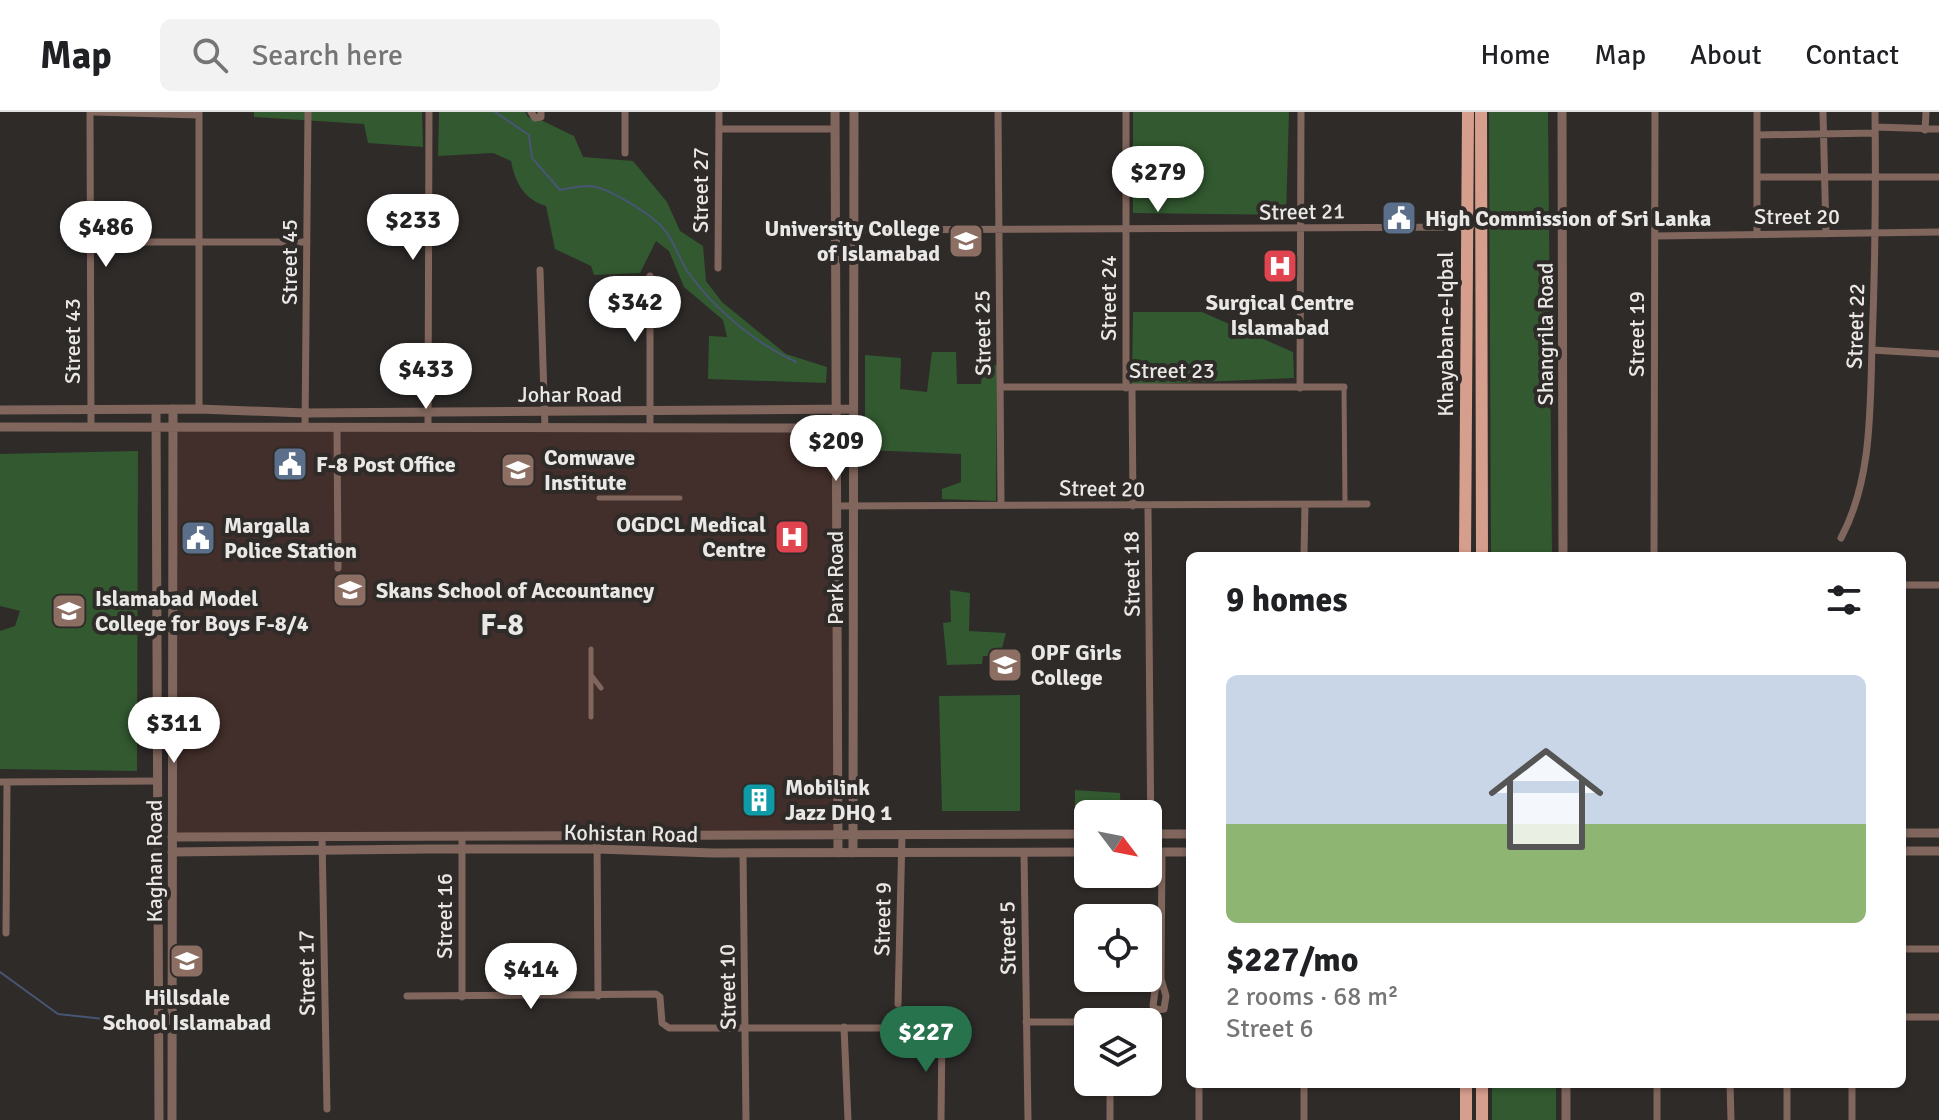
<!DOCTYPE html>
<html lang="en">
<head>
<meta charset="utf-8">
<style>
  :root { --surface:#fff; --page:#f2f2f2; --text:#202124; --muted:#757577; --line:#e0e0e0; --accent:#27734e }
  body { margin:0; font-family:Signika,sans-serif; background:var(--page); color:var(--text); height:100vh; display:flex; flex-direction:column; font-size:30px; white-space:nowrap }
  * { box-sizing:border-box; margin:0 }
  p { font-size:26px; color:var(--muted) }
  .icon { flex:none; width:44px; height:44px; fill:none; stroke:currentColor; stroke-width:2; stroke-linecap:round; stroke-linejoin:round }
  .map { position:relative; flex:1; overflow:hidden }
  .details { position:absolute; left:1186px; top:440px; width:720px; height:536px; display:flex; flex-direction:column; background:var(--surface); border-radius:12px; box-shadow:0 2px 6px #0004 }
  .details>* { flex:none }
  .needle { width:52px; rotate:122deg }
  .controls { position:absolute; left:1074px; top:688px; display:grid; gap:16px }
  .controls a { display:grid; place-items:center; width:88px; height:88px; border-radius:12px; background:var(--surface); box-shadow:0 2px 6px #0004; font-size:40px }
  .price { position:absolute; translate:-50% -68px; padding:0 18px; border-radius:28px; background:#fff; color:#222; font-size:26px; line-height:52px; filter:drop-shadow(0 2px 4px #0008) }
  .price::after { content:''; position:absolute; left:50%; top:48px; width:24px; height:18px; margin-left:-12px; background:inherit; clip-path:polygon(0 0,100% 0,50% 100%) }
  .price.current { background:var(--accent); color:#fff }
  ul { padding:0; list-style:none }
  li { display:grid; align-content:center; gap:16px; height:424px; padding:0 40px }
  li span { display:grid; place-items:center; height:248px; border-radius:12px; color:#555 }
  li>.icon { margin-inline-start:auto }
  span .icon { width:144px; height:144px; fill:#fffc; stroke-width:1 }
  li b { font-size:34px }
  h2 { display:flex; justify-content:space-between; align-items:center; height:96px; padding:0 40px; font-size:34px }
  header { display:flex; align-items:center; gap:48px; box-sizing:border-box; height:112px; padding:0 40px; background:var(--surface); border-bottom:2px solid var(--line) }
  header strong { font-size:38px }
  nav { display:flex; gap:44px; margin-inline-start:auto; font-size:28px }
  .search { width:560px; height:72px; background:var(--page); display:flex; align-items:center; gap:20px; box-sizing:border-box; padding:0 28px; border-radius:12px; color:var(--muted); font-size:30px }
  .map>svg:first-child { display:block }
  .commercial { fill:#422e2a }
  .green { fill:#325930 }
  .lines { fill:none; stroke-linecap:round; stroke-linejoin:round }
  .stream { stroke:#475673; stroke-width:2 }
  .pedestrian { stroke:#81665d; stroke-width:5 }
  .minor { stroke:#81665d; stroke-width:7 }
  .tertiary { stroke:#81665d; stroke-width:9 }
  .primary { stroke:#d69e8c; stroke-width:12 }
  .labels { text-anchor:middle; stroke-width:8; stroke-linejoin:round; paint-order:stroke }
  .street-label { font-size:22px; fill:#e9e8e6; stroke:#2e2b29 }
  .poi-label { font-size:22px; font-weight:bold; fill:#e9e8e6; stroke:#2e2b29; text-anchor:start }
  .district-label { font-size:30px; font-weight:bold; fill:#e9e8e6; stroke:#2e2b29 }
</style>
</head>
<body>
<header>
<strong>Map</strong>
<div class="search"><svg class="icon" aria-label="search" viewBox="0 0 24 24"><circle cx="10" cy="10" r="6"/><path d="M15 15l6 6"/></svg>Search here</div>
<nav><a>Home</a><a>Map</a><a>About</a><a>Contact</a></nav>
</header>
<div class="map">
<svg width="1939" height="1008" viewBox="0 0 1939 1008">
  <rect width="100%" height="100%" fill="#2e2b29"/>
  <path class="commercial" d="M173,316H836L838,723L172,725Z"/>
  <path class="green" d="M254,0H422L423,35L368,31L364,12L254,5Z
    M439,0H525L528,5L543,9L574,24L583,45L633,49L667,90L680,119L703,134L706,169L722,190L786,242L827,255L826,271L708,267L709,224L727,225L723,208L684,175L669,139L656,129L640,161L594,163L591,154L555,137L546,94C525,88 515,71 511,49L493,41L438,44Z
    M1133,0H1289L1286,103L1133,101Z
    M1489,0H1548L1552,444H1491Z
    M1133,200H1202L1293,240L1294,266L1132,273Z
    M932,240H956L957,272H981L983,255L997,253L996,389L942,387V377L961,370V342L865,338V243L901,246L900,277L927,280Z
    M138,339L137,659L0,657V519L15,514L20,499L0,494V342Z
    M950,478L970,481L969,519L1006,521L1000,544H983L982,552L947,553L943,511L951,510Z
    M1020,583V699H942L939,584Z
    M1075,678L1120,681L1121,702H1075Z
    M1492,972H1556V1008H1492Z"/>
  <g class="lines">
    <path class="stream" d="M495,0L529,23L532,46L560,78C569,76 580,74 590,74C608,75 652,103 664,117C674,129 679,147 688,160C714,197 755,231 796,250
      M0,860L58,902L150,912"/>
    <path class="pedestrian" d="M1344,275L1345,391
      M599,386H680
      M591,537V563L601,576
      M591,564V605"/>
    <path class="minor" d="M90,0L91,315
      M94,0L199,3
      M199,0V297
      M531,0L535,6L541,5V0
      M625,0V41
      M998,0L1001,393
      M1757,0V123
      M1823,0L1826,122
      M1875,15L1939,17
      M719,17H835
      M1925,18L1926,0
      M1757,23L1875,21
      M1757,65H1939
      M836,118L1471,115
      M1655,124L1939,120
      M90,130H307
      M718,156L719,0
      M540,158L545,316
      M650,164V316
      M1872,238L1939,242
      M1000,275H1344
      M1126,276V0
      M1132,276L1133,394
      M1300,276L1301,0
      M305,316L308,0
      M337,316L338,456
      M428,316L429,0
      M837,394L1367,392
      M1148,395L1151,740
      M1841,426C1872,368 1870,298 1872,234C1875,156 1876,78 1875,0
      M1304,444L1305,393
      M1654,444L1655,0
      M1902,473H1939
      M0,670L158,669
      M322,724L327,997
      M597,724L598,884
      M1024,740L1028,1008
      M743,741L746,1008
      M6,821L7,670
      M1902,837H1939
      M1161,867L1155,879L1153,894L1157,898L1164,897L1166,884L1161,867L1162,741
      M407,884L656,882L660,885L662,911L669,916H942L941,1008
      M462,885V724
      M898,892L902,722
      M1902,905H1939
      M1026,910H1088
      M844,915L848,1008
      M1110,970V1008
      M1199,972V1008
      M1304,972V1008
      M1657,972V1008
      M1730,972L1731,1008
      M1787,972V1008
      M1852,972V1008"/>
    <path class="tertiary" d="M835,0L838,741
      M1562,0L1563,444
      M0,298L199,297L305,301L852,297
      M156,298L159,1008
      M0,315L852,316
      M1902,721H1939
      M1148,722H1190
      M172,725L1088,722
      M1902,739H1939
      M172,740L429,737H597L713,741L1088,740
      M1148,740H1190
      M853,741L854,0
      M1566,972V1008
      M172,1008L173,297"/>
    <path class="primary" d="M1481,0L1482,444
      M1465,444L1468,0
      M1466,972V1008
      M1482,972V1008"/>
  </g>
  <defs>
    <symbol id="civic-square" viewBox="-11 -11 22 22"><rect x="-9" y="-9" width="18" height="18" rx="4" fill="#5c6f8a" stroke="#2e2b29"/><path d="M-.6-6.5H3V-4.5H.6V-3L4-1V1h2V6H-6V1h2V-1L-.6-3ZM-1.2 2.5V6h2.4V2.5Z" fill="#fff"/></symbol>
    <symbol id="university-square" viewBox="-11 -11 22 22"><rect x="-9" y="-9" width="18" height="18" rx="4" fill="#8d6e63" stroke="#2e2b29"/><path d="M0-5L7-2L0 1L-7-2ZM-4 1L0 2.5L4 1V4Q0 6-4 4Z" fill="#fff"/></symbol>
    <symbol id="hospital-square" viewBox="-11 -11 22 22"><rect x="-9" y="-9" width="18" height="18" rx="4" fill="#e0444e" stroke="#2e2b29"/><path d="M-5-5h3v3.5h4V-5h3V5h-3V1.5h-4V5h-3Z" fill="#fff"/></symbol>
    <symbol id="school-square" viewBox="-11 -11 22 22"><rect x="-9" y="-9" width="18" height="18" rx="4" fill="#8d6e63" stroke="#2e2b29"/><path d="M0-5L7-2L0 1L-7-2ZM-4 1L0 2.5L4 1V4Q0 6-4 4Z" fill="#fff"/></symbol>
    <symbol id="building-square" viewBox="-11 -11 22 22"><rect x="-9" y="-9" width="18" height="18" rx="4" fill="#0f9aa8" stroke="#2e2b29"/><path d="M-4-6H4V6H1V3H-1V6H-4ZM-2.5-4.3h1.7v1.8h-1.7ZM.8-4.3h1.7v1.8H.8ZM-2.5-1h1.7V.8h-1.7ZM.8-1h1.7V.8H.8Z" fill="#fff"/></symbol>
  </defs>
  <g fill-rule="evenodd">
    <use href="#civic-square" x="1379" y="86" width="40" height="40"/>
    <use href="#university-square" x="946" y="109" width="40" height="40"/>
    <use href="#hospital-square" x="1260" y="134" width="40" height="40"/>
    <use href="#civic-square" x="270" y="332" width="40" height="40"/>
    <use href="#university-square" x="498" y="338" width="40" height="40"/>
    <use href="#hospital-square" x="772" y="405" width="40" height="40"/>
    <use href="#civic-square" x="178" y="406" width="40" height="40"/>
    <use href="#school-square" x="330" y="458" width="40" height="40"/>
    <use href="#university-square" x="49" y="479" width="40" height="40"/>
    <use href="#university-square" x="985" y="533" width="40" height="40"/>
    <use href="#building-square" x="739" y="668" width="40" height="40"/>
    <use href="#school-square" x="167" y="829" width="40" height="40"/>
  </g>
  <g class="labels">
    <g class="street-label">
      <text transform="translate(700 78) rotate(-90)" y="8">Street 27</text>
      <text transform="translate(1302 99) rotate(-1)" y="8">Street 21</text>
      <text x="1797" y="112">Street 20</text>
      <text transform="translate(289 150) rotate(-90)" y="8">Street 45</text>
      <text transform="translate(1108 186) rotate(-90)" y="8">Street 24</text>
      <text transform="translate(1855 214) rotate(-88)" y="8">Street 22</text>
      <text transform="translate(982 221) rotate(-91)" y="8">Street 25</text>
      <text transform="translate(1445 222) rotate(-90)" y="8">Khayaban-e-Iqbal</text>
      <text transform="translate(1545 222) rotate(-90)" y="8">Shangrila Road</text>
      <text transform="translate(1636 222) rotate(-90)" y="8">Street 19</text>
      <text transform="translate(72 229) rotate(-90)" y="8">Street 43</text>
      <text x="1172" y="266">Street 23</text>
      <text x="570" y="290">Johar Road</text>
      <text transform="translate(1102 376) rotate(1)" y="8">Street 20</text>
      <text transform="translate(1131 462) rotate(-91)" y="8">Street 18</text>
      <text transform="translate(835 466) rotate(-90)" y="8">Park Road</text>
      <text transform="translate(631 721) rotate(1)" y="8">Kohistan Road</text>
      <text transform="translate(154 749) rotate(-90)" y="8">Kaghan Road</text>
      <text transform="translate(444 804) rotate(-90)" y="8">Street 16</text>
      <text transform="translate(882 807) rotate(-89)" y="8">Street 9</text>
      <text transform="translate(1007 826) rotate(-91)" y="8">Street 5</text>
      <text transform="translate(306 861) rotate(-91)" y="8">Street 17</text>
      <text transform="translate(727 875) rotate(-91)" y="8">Street 10</text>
    </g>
    <g class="poi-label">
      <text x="1425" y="114">High Commission of Sri Lanka</text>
      <text x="940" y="124" text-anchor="end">University College<tspan x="940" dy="25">of Islamabad</tspan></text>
      <text x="1280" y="198" text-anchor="middle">Surgical Centre<tspan x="1280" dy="25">Islamabad</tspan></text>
      <text x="544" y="353">Comwave<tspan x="544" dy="25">Institute</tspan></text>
      <text x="316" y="360">F-8 Post Office</text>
      <text x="766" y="420" text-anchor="end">OGDCL Medical<tspan x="766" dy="25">Centre</tspan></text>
      <text x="224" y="421">Margalla<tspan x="224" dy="25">Police Station</tspan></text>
      <text x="376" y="486">Skans School of Accountancy</text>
      <text x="95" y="494">Islamabad Model<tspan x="95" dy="25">College for Boys F-8/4</tspan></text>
      <text x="1031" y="548">OPF Girls<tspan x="1031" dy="25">College</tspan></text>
      <text x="785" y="683">Mobilink<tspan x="785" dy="25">Jazz DHQ 1</tspan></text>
      <text x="187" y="893" text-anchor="middle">Hillsdale<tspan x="187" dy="25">School Islamabad</tspan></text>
    </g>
    <g class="district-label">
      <text x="502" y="523">F-8</text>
    </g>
  </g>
</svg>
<div class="controls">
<a><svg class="needle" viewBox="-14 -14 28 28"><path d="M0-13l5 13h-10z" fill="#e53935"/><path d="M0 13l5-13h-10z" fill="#757577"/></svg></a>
<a><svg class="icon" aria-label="locate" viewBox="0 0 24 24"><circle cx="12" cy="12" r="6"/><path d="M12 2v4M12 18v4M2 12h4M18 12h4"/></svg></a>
<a><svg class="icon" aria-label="layers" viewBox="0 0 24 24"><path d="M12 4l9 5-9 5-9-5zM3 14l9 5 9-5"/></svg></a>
</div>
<b class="price" style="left:1158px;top:102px">$279</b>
<b class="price" style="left:413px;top:150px">$233</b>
<b class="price" style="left:106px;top:157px">$486</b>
<b class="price" style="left:635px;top:232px">$342</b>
<b class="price" style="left:426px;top:299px">$433</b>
<b class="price" style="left:836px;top:371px">$209</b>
<b class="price" style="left:174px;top:653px">$311</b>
<b class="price" style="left:531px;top:899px">$414</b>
<b class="price current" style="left:926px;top:962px">$227</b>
<section class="details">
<h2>9 homes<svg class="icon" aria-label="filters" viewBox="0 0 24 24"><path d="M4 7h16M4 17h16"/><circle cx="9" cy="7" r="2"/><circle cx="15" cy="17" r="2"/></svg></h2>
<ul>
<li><span style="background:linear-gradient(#c9d6e8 60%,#8fb573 0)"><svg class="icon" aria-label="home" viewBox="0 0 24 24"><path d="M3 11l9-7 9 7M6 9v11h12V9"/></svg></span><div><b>$227/mo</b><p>2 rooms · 68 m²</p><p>Street 6</p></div></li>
</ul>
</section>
</div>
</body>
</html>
